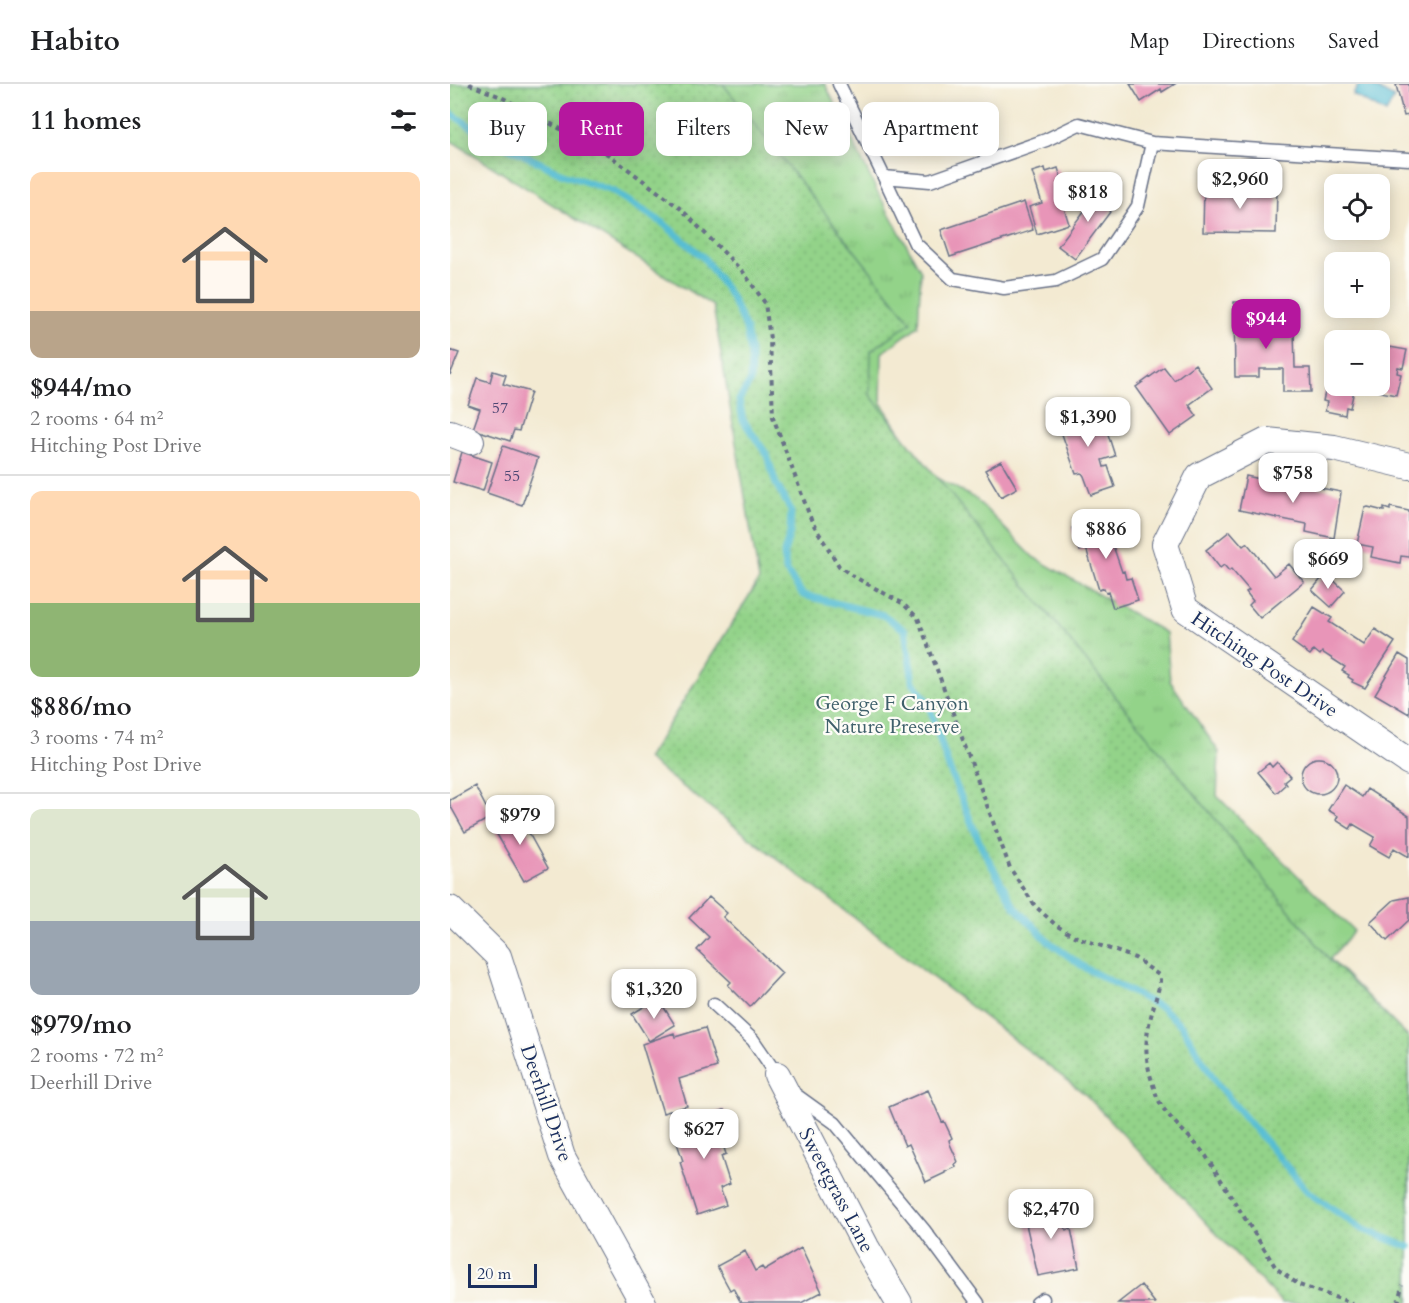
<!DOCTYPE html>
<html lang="en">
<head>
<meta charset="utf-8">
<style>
  :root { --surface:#fff; --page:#f2f2f2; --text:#202124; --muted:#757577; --line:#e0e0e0; --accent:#b5179e }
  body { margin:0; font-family:Cardo,serif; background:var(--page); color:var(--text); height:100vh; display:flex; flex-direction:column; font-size:22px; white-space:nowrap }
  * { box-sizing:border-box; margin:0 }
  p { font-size:20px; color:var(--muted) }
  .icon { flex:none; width:33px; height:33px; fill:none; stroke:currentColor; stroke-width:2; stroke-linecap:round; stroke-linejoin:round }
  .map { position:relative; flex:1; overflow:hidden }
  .sheet { display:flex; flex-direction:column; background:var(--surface); width:450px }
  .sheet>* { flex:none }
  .hud { position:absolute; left:18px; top:18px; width:570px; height:54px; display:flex; gap:12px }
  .tools { position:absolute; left:874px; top:90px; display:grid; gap:12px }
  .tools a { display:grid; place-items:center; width:66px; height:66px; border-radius:12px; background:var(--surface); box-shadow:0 3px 15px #0003; font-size:30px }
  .scale { position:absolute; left:18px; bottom:15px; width:69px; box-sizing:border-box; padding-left:6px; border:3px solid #1b2f5e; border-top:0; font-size:16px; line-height:21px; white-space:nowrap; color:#1b2f5e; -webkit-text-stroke:4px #fdfcf7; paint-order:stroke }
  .price { position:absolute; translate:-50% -51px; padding:0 14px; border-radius:12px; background:#fff; color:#222; font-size:20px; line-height:39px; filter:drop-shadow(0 2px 3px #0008) }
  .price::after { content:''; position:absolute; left:50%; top:36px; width:18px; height:14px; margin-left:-9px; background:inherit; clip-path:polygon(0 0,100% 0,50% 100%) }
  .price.current { background:var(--accent); color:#fff }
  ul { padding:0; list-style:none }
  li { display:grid; align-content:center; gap:12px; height:318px; padding:0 30px }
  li+li { border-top:2px solid var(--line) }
  li span { display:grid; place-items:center; height:186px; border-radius:12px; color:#555 }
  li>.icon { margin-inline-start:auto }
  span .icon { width:108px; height:108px; fill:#fffc; stroke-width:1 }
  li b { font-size:26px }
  h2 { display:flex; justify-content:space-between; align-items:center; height:72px; padding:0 30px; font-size:26px }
  .pill { padding:0 21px; border-radius:12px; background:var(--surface); box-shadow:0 3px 15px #0003; font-size:21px; line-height:54px }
  .pill.current { background:var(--accent); color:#fff }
  header { display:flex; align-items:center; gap:36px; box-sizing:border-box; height:84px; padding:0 30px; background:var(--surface); border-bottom:2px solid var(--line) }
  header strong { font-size:28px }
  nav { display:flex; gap:33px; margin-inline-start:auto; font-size:21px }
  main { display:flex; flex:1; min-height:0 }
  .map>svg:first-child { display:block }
  .grass { fill:url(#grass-tufts); stroke:#578174; stroke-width:1.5 }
  .park { fill:url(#park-dots); stroke:#578174; stroke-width:1.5 }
  .water { fill:#56bdd3; stroke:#387698; stroke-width:1.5 }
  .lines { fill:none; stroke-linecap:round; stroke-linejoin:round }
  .stream { stroke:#56bdd3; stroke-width:7 }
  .building { fill:#e895b8 }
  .service-casing { stroke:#677087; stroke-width:15 }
  .minor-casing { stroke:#677087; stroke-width:28 }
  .path { stroke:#677087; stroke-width:4; stroke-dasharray:4.5 4.5; stroke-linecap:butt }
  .service { stroke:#fff; stroke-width:12 }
  .minor { stroke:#fff; stroke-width:26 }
  .labels { text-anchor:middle; stroke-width:4.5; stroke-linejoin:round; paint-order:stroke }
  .number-label { font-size:16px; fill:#4e4874 }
  .street-label { font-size:20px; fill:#1b2f5e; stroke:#fdfcf7 }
  .park-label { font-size:20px; fill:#3f606b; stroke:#fdfcf7 }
</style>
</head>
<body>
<header>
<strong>Habito</strong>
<nav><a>Map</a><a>Directions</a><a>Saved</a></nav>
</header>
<main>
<section class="sheet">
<h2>11 homes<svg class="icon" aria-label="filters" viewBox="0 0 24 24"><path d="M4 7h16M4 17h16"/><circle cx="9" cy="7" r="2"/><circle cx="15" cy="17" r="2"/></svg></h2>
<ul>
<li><span style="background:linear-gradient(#ffd9b3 75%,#b9a48a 0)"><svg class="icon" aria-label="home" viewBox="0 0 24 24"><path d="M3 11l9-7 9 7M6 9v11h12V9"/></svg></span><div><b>$944/mo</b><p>2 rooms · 64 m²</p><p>Hitching Post Drive</p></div></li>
<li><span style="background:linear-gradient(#ffd9b3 60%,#8fb573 0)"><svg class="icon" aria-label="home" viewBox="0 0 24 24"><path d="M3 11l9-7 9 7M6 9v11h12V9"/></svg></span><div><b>$886/mo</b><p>3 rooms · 74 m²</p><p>Hitching Post Drive</p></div></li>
<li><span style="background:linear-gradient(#dfe7d0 60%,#9aa5b1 0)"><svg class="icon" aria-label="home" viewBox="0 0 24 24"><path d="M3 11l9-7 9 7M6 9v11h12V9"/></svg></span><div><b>$979/mo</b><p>2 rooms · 72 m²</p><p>Deerhill Drive</p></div></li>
</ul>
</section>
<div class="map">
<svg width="959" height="1219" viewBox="0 0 959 1219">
  <defs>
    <pattern id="grass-tufts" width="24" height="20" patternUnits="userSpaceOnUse" patternTransform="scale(1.5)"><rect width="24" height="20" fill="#93d389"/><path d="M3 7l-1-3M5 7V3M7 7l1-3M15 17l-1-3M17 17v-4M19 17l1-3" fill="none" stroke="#7eb579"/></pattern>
    <pattern id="park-dots" width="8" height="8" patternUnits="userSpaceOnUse" patternTransform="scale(1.5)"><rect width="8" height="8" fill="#93d389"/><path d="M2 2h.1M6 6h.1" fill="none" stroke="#7eb579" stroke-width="1.8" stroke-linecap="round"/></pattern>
  </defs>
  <rect width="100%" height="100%" fill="#fdfcf7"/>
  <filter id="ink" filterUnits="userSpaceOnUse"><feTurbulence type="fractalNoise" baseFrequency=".0167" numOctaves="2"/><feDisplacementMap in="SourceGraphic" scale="12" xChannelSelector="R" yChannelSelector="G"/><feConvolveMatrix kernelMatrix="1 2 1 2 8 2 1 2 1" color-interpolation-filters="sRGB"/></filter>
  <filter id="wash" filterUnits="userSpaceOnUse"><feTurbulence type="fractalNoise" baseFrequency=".008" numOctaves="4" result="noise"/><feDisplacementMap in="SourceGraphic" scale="24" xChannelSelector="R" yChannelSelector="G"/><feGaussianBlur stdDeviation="1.35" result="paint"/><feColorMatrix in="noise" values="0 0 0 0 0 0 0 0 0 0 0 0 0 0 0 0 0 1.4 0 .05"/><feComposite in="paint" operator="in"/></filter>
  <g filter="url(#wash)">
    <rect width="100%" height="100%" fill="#f3ead2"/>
    <path class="grass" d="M45,0H375L426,105L471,187L468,242L432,269L431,319L464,368L486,393L526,415L583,473L716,549L720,597L769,668L767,712L904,847L880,875L959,954V1216L338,267Z"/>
    <path class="park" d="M0,0H273L461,238L421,267L420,311L879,875L959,954V1219H832L635,1010L197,675L309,496L263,222L0,56Z"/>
    <path class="water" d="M909,0H919L944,14L936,29L903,11Z"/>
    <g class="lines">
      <path class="stream" d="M0,29L39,54L113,90L162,107L213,139L254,174L280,211L296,245L301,275L300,298L289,316L293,336L317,371L326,400L341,426L340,449L334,469L336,487L353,511L433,531L455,546L463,598L478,618L499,684L531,762L564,822L599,858L635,884L712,924L732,942L767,1000L858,1108L912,1145L959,1163"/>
    </g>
    <g id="blocks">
      <path class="building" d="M680,0H725L712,8L711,5L691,18Z
        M949,0H959V31L954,32L946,1Z
        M595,84L596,88L608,84L619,119L613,121L619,140L587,150L579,123L592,119L582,88Z
        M652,103L669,116L625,175L608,162Z
        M754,104L827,105L826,149L753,148Z
        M574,118L583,146L500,173L491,146Z
        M784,218H808V249H825V245H844L845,284H860L861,308H833V285H809V293H785Z
        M934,262L957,266L953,284L948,283L947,289L951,290L946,311L905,303L930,302V267L933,268Z
        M0,266L9,269L0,291Z
        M884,267L885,302H905L900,324L896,323L895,331L875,327L877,318L873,317Z
        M745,280L762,304L739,321L747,332L720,351L686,303L714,283L724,296Z
        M43,287L56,291L53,300L81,308L69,347L64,346L60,357L23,345L30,325L18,321L27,294L40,298Z
        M641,322L649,347L656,344L665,372L652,376L654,383L658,382L665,403L641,411L634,392L632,389L626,390L606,333Z
        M53,362L88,374L72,421L37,409Z
        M12,368L42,378L33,407L3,398Z
        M551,377L567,404L551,413L535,386Z
        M796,392L820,397V394L891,408L884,454L856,448L857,440L789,426Z
        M918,423L934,427V424L940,426V423L959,427V473L951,472L950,479L921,473L923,463L907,460L915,424Z
        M662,432L668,450L660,453L672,488L674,487L676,495L681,494L688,516L663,524L658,508L656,509L654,504L649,506L636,464L630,467L622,444Z
        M780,447L793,462L797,459L824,492L839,480L854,498L810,534L799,521L803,517L796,508L799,506L781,485L779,487L774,481L770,484L756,466Z
        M876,489L895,507L881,523L862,506Z
        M864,523L882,534L879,538L914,561L925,545L945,558L915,604L902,598L903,596L898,593L899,591L892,587L895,583L872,568L870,571L864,566L860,571L842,558Z
        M949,570L959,576V630L925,610Z
        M851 692a18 18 0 1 1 36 0a18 18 0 1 1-36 0Z
        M827,678L840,692L834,697L836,700L826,709L808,688L819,679L822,683Z
        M894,701L912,713L917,705L959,732V773L944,764L939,773L920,762L925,753L903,740L900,745L886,736L888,732L878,726Z
        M25,702L41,733L15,748L0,721V716Z
        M66,726L98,784L74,797L41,740Z
        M259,813L277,829L273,833L332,889L300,923L278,901L281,898L247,866L259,853L239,834Z
        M959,813V836L937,857L920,838L944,816Z
        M208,914L225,941L199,957L182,930Z
        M255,944L267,983L229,995L237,1022L213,1029L192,960L224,949L225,953Z
        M478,1006L492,1038L494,1037L502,1054L499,1056L500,1060L508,1078L505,1080L506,1083L495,1088V1089L476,1098L459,1060L455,1062L439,1023Z
        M274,1026L282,1048L270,1052L276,1070L271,1072L280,1100L270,1104L276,1121L247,1131L230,1078L233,1077L222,1044Z
        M600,1119L603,1121L609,1120L616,1146L621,1145L629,1184L588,1192L573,1127L593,1123V1121Z
        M351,1164L372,1208L351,1219H291L283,1204L280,1206L267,1182L295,1167L305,1187L312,1183L314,1186Z
        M691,1201L705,1219H668Z"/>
    </g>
  </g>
  <g filter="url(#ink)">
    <use href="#blocks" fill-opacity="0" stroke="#677087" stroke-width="1.5"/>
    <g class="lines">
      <defs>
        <path id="service" d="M389,0L434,93L480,97L596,56L629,40L702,59L959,75
          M434,93L465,159L503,195L554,204L606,197L652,175L688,122L702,59
          M264,920L303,956L327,991
          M342,1008L385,1039L474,1146L528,1219
          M587,1219L593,1215"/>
        <path id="minor" d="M0,349L21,357
          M959,382L884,364L817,357L749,392L715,460L735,525L959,678
          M0,825L48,872L112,1072L193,1219
          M327,991L416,1163L449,1219"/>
      </defs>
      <use href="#service" class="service-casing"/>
      <use href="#minor" class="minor-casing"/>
      <path class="path" d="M19,0L51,13L159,71L231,125L294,189L315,219L320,255L323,333L362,438L389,482L401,491L452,519L468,534L560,784L585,822L607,842L624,852L685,874L710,892V899C701,935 690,956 701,994C704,1004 707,1015 713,1024C726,1042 743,1055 756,1072L826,1184L849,1201L902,1219
        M948,1219L952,1201"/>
      <use href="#service" class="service"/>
      <use href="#minor" class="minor"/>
    </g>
  </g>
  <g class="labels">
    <g class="number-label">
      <text x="50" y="329">57</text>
      <text x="62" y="397">55</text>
    </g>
    <g class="street-label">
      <text transform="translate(815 580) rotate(34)" y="7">Hitching Post Drive</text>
      <text transform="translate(97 1019) rotate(71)" y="7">Deerhill Drive</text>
      <text transform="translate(387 1106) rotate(62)" y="7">Sweetgrass Lane</text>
    </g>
    <g class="park-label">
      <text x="442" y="626">George F Canyon<tspan x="442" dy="23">Nature Preserve</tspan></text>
    </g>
  </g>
</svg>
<div class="tools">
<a><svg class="icon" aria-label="locate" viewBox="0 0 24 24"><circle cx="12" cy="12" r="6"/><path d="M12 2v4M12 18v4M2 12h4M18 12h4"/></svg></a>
<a>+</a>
<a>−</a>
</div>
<div class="scale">20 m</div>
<b class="price" style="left:790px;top:126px">$2,960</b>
<b class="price" style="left:638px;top:139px">$818</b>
<b class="price current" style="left:816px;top:266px">$944</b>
<b class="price" style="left:638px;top:364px">$1,390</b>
<b class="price" style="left:843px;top:420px">$758</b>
<b class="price" style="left:656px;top:476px">$886</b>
<b class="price" style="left:878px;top:506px">$669</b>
<b class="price" style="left:70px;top:762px">$979</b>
<b class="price" style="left:204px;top:936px">$1,320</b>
<b class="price" style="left:254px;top:1076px">$627</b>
<b class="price" style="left:601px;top:1156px">$2,470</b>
<div class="hud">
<a class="pill">Buy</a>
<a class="pill current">Rent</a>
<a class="pill">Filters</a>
<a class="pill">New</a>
<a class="pill">Apartment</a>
</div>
</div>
</main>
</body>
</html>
